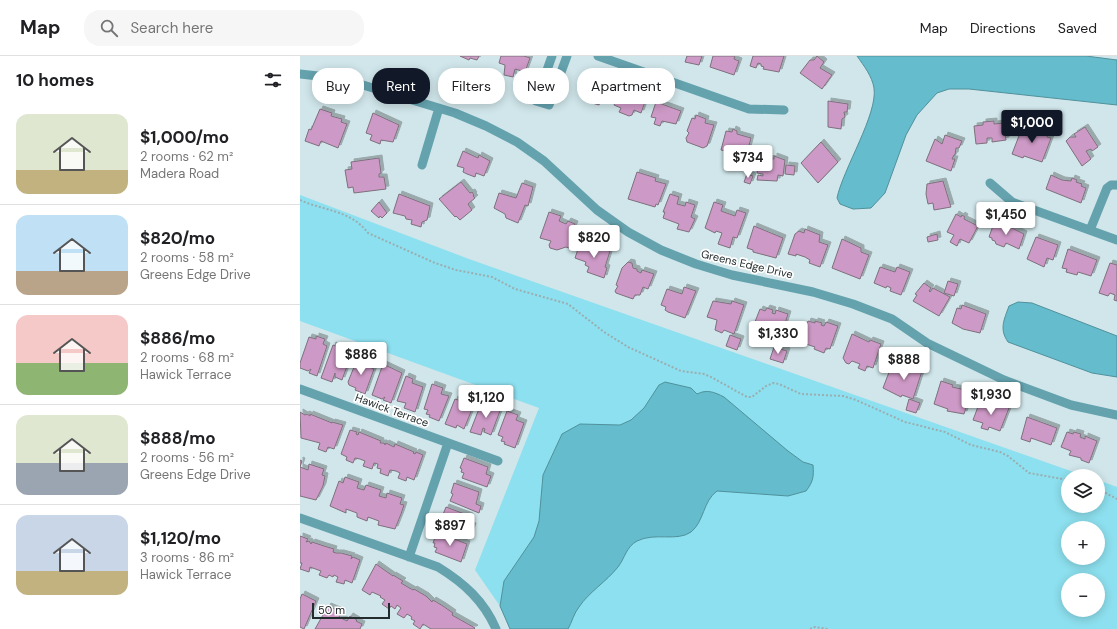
<!DOCTYPE html>
<html lang="en">
<head>
<meta charset="utf-8">
<style>
  :root { --surface:#fff; --page:#f6f6f6; --text:#202124; --muted:#757577; --line:#e0e0e0; --accent:#111827 }
  body { margin:0; font-family:"DM Sans",sans-serif; background:var(--page); color:var(--text); height:100vh; display:flex; flex-direction:column; font-size:15px; white-space:nowrap }
  * { box-sizing:border-box; margin:0 }
  p { font-size:13px; color:var(--muted) }
  .icon { flex:none; width:22px; height:22px; fill:none; stroke:currentColor; stroke-width:2; stroke-linecap:round; stroke-linejoin:round }
  .map { position:relative; flex:1; overflow:hidden }
  .panel { display:flex; flex-direction:column; background:var(--surface); width:300px }
  .panel>* { flex:none }
  .hud { position:absolute; left:12px; top:12px; width:380px; height:36px; display:flex; gap:8px }
  .buttons { position:absolute; left:761px; top:413px; display:grid; gap:8px }
  .buttons a { display:grid; place-items:center; width:44px; height:44px; border-radius:50%; background:var(--surface); box-shadow:0 2px 10px #0003; font-size:20px }
  .scale { position:absolute; left:12px; bottom:10px; width:78px; box-sizing:border-box; padding-left:4px; border:2px solid #232c2d; border-top:0; font-size:11px; line-height:14px; white-space:nowrap; color:#232c2d; -webkit-text-stroke:3px #fff; paint-order:stroke }
  .price { position:absolute; translate:-50% -34px; padding:0 9px; border-radius:4px; background:#fff; color:#222; font-size:13px; line-height:26px; filter:drop-shadow(0 1px 2px #0008) }
  .price::after { content:''; position:absolute; left:50%; top:24px; width:12px; height:9px; margin-left:-6px; background:inherit; clip-path:polygon(0 0,100% 0,50% 100%) }
  .price.current { background:var(--accent); color:#fff }
  ul { padding:0; list-style:none }
  li { display:flex; align-items:center; gap:12px; height:100px; padding:0 16px }
  li+li { border-top:1px solid var(--line) }
  li span { display:grid; place-items:center; flex:none; width:112px; height:80px; border-radius:12px; color:#555 }
  li>.icon { margin-inline-start:auto }
  span .icon { width:48px; height:48px; fill:#fffc; stroke-width:1 }
  li b { font-size:17px }
  h2 { display:flex; justify-content:space-between; align-items:center; height:48px; padding:0 16px; font-size:17px }
  .tag { padding:0 14px; border-radius:16px; background:var(--surface); box-shadow:0 2px 10px #0003; font-size:14px; line-height:36px }
  .tag.current { background:var(--accent); color:#fff }
  header { display:flex; align-items:center; gap:24px; box-sizing:border-box; height:56px; padding:0 20px; background:var(--surface); border-bottom:1px solid var(--line) }
  header strong { font-size:19px }
  nav { display:flex; gap:22px; margin-inline-start:auto; font-size:14px }
  .search { width:280px; height:36px; background:var(--page); display:flex; align-items:center; gap:10px; box-sizing:border-box; padding:0 14px; border-radius:16px; color:var(--muted); font-size:15px }
  main { display:flex; flex:1; min-height:0 }
  .map>svg:first-child { display:block }
  .green { fill:#8de0ef; fill-rule:evenodd }
  .water { fill:#64bccc; stroke:#50919c }
  .building { fill:#cd99c6; stroke:#7e707c; filter:url(#shadow) }
  .lines { fill:none; stroke-linecap:round; stroke-linejoin:round }
  .path { stroke:#9badb0; stroke-width:2; stroke-dasharray:2 2; stroke-linecap:butt }
  .street { stroke:#64a2ae; stroke-width:9 }
  .labels { text-anchor:middle; stroke-width:3.5; stroke-linejoin:round; paint-order:stroke }
  .street-label { font-size:11px; fill:#232c2d; stroke:#fff }
</style>
</head>
<body>
<header>
<strong>Map</strong>
<div class="search"><svg class="icon" aria-label="search" viewBox="0 0 24 24"><circle cx="10" cy="10" r="6"/><path d="M15 15l6 6"/></svg>Search here</div>
<nav><a>Map</a><a>Directions</a><a>Saved</a></nav>
</header>
<main>
<section class="panel">
<h2>10 homes<svg class="icon" aria-label="filters" viewBox="0 0 24 24"><path d="M4 7h16M4 17h16"/><circle cx="9" cy="7" r="2"/><circle cx="15" cy="17" r="2"/></svg></h2>
<ul>
<li><span style="background:linear-gradient(#dfe7d0 70%,#c2b280 0)"><svg class="icon" aria-label="home" viewBox="0 0 24 24"><path d="M3 11l9-7 9 7M6 9v11h12V9"/></svg></span><div><b>$1,000/mo</b><p>2 rooms · 62 m²</p><p>Madera Road</p></div></li>
<li><span style="background:linear-gradient(#bfe0f5 70%,#b9a48a 0)"><svg class="icon" aria-label="home" viewBox="0 0 24 24"><path d="M3 11l9-7 9 7M6 9v11h12V9"/></svg></span><div><b>$820/mo</b><p>2 rooms · 58 m²</p><p>Greens Edge Drive</p></div></li>
<li><span style="background:linear-gradient(#f6c9c9 60%,#8fb573 0)"><svg class="icon" aria-label="home" viewBox="0 0 24 24"><path d="M3 11l9-7 9 7M6 9v11h12V9"/></svg></span><div><b>$886/mo</b><p>2 rooms · 68 m²</p><p>Hawick Terrace</p></div></li>
<li><span style="background:linear-gradient(#dfe7d0 60%,#9aa5b1 0)"><svg class="icon" aria-label="home" viewBox="0 0 24 24"><path d="M3 11l9-7 9 7M6 9v11h12V9"/></svg></span><div><b>$888/mo</b><p>2 rooms · 56 m²</p><p>Greens Edge Drive</p></div></li>
<li><span style="background:linear-gradient(#c9d6e8 70%,#c2b280 0)"><svg class="icon" aria-label="home" viewBox="0 0 24 24"><path d="M3 11l9-7 9 7M6 9v11h12V9"/></svg></span><div><b>$1,120/mo</b><p>3 rooms · 86 m²</p><p>Hawick Terrace</p></div></li>
</ul>
</section>
<div class="map">
<svg width="817" height="573" viewBox="0 0 817 573">
  <defs>
    <filter id="shadow"><feDropShadow dx="3" dy="-3" stdDeviation="0" flood-color="#0004"/></filter>
  </defs>
  <rect width="100%" height="100%" fill="#d0e6ea"/>
  <path class="green" d="M0,139L169,203L785,420H768V450H798V424L817,431V573H210L200,550L175,514L239,352L0,265ZM768,472H798V502H768ZM768,524H798V554H768Z"/>
  <path class="water" d="M557,0H786L817,4V49L669,33H649L637,37L617,59L606,79L585,137L571,152L553,153L540,148L537,142C543,113 578,58 574,32C572,20 564,10 557,0Z
    M718,246L732,247L817,280V321L792,317L708,286C699,273 704,264 709,250Z
    M365,326L391,332L397,338C407,333 414,336 424,341L488,395L503,406L513,409C514,421 513,426 506,435L488,440L417,435C403,445 404,466 391,476C377,486 355,476 337,485C326,491 325,502 318,511C306,526 289,536 279,551C274,557 272,566 268,573H210L200,550L204,525L234,481L239,465L243,419L262,378L280,368L320,369L331,364L344,352L359,329Z"/>
  <path class="building" d="M160,0H179L177,4L170,2L169,4Z
    M201,0H224L230,2L225,16L215,13L213,21L204,19L205,9L199,7Z
    M387,0H402L399,9L385,6Z
    M413,0H435L434,3L439,5L434,19L410,11Z
    M453,0H484L479,16L463,13L464,11L461,10V8L458,7L456,12L450,10Z
    M517,0L524,6L520,12L532,19L522,33L500,17L510,4H514Z
    M284,21L310,28L305,46L301,44L299,49L292,47L294,42L279,35Z
    M320,34L332,36L331,38L346,43L341,57L334,54L332,59L329,60L319,56L321,52L314,49Z
    M528,45L548,48L547,56H544L545,61L542,63L541,73L528,71Z
    M356,46L381,55L376,68L362,65L360,70L354,68L356,62L351,61Z
    M20,53L32,57L31,60L42,63L41,66L47,68L38,92L21,85L19,90L5,85L9,73L11,74Z
    M73,57L99,69L93,86L81,84L80,88L70,84L72,79L66,77Z
    M396,59L406,63L405,67L414,69L407,90L403,92L387,86L386,82L389,77L387,75L392,62L395,63Z
    M694,65V68L704,67L706,84L692,86V82H687V87L676,88L674,70L683,69V66Z
    M732,70L749,75L747,81L751,82L742,106L724,100L723,102L712,98L722,72L730,75Z
    M785,71L798,91L792,95L791,93L786,95L791,103L782,110L766,85L770,81H776L774,78Z
    M433,73L437,75V78L451,82L447,97L438,94L437,95L431,93L430,96L421,94L426,75L432,76Z
    M645,79L662,85L659,92H656L655,99H654L652,103H655L651,115L626,105L635,83L642,88Z
    M521,86L538,106L518,127L501,107Z
    M163,95L178,102L179,99L190,105L184,120L176,117L175,121L167,118L163,116L164,112L157,110Z
    M474,100L485,104L483,120L478,119L477,125L457,124L458,119L463,120V118L457,117L459,101L474,103Z
    M79,102L81,117L79,118V121H84L86,133L54,137L53,131L48,132L45,114L52,113L51,106Z
    M486,109L495,110L494,119L485,118Z
    M337,116L356,122L355,125L366,128L358,149L356,148L355,151L328,143Z
    M447,118L453,120L450,128L444,126Z
    M751,119L762,124L771,125L772,122L777,124L776,126L782,128L781,130L786,132L781,147L746,133Z
    M643,125L651,151L634,154L633,147L628,148L626,138L627,128Z
    M161,126L170,137L172,136L174,139L173,140L175,142L168,148L172,154L160,164L156,160L155,161L139,143Z
    M222,127L233,131L228,150L225,149L218,167L206,162L205,158L194,152L199,137L216,142Z
    M99,138L130,150L127,164L122,166L121,171L111,168L112,164L106,163L105,160L93,157Z
    M370,138L379,141L377,148L385,150L386,146L395,149L391,161L395,163L389,176L377,173L379,168L363,162L365,156H363Z
    M79,146L87,157L82,162L80,160L79,162L71,155Z
    M414,146L423,149L421,155L435,160L437,154L446,157L437,182L433,181L430,192L418,188L422,177L416,175L415,177L405,172Z
    M249,156L261,160L259,165L266,168L268,165L275,168L273,173L277,174L269,192L266,191L257,194L250,192L249,189L251,185L240,182Z
    M656,158L661,161L662,159L665,161L664,163L678,170L669,187L660,183L657,190L650,186L654,179L647,176Z
    M694,167L705,171L706,169L724,178L719,193L706,187L704,191L696,188L695,185L692,184V182L689,181Z
    M454,170L483,182L476,202L453,196V194L447,192Z
    M505,173L520,179L519,186L528,189L520,211L509,207L510,204L505,201L496,198V200L488,198L495,178L499,175L504,177Z
    M637,178L638,184L628,186L627,181Z
    M736,181L758,189L753,204L747,202L744,211L727,203Z
    M542,183L561,192V196L569,199L560,223L532,212Z
    M280,187L286,189V187L298,193L299,191L310,195L305,211L307,212L304,222L287,216L289,211L285,209L286,206L275,202Z
    M768,193L797,204L791,220L778,216L777,219L766,216L767,213L762,212Z
    M328,206L332,207L333,212L337,213V215L341,217L342,214L354,218L348,233L343,231L340,239H335L333,243L316,237L315,235L318,230L316,229L322,212Z
    M810,207L817,209V245L814,244L815,239L810,237L808,240L799,237Z
    M580,211L595,216L597,211L610,216L601,239L590,235L591,232L587,230L586,232L574,227Z
    M648,225L658,228L654,240L644,237Z
    M624,227L631,232L629,235L630,236L633,232L650,241L639,260L613,245L617,239L615,238Z
    M384,231L396,235L385,262L368,256L365,254L366,251L361,249L367,233L382,238Z
    M413,245L431,248L432,245L444,249L434,278L424,274L422,277L415,274L417,264L407,261Z
    M662,249L686,258L680,277L663,273L652,267L657,252L661,253Z
    M467,252L473,254L472,257L475,258L476,254L488,258L481,280H477L472,277L460,274L458,279L451,276L460,253L465,255Z
    M508,265L515,267V265L522,267L521,269L524,270L526,266L538,270L530,293L526,292L524,297L514,293L515,291L506,288L507,285L502,283Z
    M552,278L569,286L570,284L581,288L573,312L567,310L565,315L558,312L560,308L552,305L549,308L546,307L543,302Z
    M430,279L441,283L437,294L426,290Z
    M16,280L25,283L23,288L27,290L17,320L9,317L11,313L8,315L0,312V307L9,281L16,283Z
    M33,289L52,296L42,324L35,321V317L32,326L21,322Z
    M474,291L487,295L483,307L470,303Z
    M58,301L69,305L67,310L74,313L65,338L55,334L56,332L49,329L48,326Z
    M83,308L102,317L91,347L83,344L85,341L82,343L72,339Z
    M611,308L623,312L613,343L602,339L601,341L583,332L591,311L602,316L603,315L607,316Z
    M106,320L113,323L112,327L123,331L115,356L104,352L106,347L97,345Z
    M641,325L653,329L652,331L666,334L665,337L670,339L664,358L647,355L648,353L634,348Z
    M132,328L143,332L141,338L149,340L139,365L129,361L130,359L126,358L128,354L124,353Z
    M164,339L176,343L164,373L157,369L156,372L145,368L155,343L161,345Z
    M609,343L620,347L616,357L606,354Z
    M182,345L201,352L191,379L184,376L185,373L183,372L181,379L170,376Z
    M679,348L696,351L697,348L709,352L700,375L689,371L688,374L681,372L683,367L673,364Z
    M207,355L218,359L216,364L224,367L215,392L204,388L205,386L201,385L203,381L198,379Z
    M0,356L5,359L7,358L10,360V358L32,367V366L43,369L34,393L28,391L26,396L18,393L20,387L1,382Z
    M727,361L757,372L751,389L731,382L730,386L721,383Z
    M50,374L57,376L56,378L58,379L59,376L81,385L80,387H84L85,389L86,387L94,391L95,388L114,396L113,397L115,398L116,396L123,399L114,424L107,421L106,425L98,422L100,417L96,415L90,414L88,420L80,417L81,413L77,412L78,408L74,407L72,413L63,410L65,405L60,403L55,402L53,407L46,404L47,401L41,398Z
    M767,376L773,378L774,376L781,378L780,381L785,383V380L797,385L789,407L781,404V402L769,399L771,395L761,391Z
    M164,402L188,411L186,418L191,420L187,431L162,422L164,417L161,416L162,413L160,412Z
    M0,404L2,405L0,411L8,414L9,408L24,413L22,419L25,420L23,430L16,444L0,440Z
    M45,421L59,426L57,432L64,434L66,429L81,434L79,440L86,442L87,437L102,442L100,448L104,449L101,458L95,473L78,469L79,465L68,461L67,465L57,461V457L46,453V457L30,450L39,425L43,427Z
    M154,427L179,436L176,448L181,450L179,457L150,445L153,438L151,437Z
    M146,451L170,460L167,468L173,470L169,481L144,471L146,467L143,466L144,462L142,461Z
    M137,476L167,488L161,506L135,496L137,492L134,491L135,487H133Z
    M0,480L8,483L6,486L9,485L11,488L12,486L24,490L34,493L33,496L36,497H41L52,500L51,503L53,501L60,504L52,527L45,524L44,528L36,526L38,521L34,519L33,521L29,519L27,522L19,519L21,515L10,511L9,516L0,513L2,507H0Z
    M76,508L93,520V519L103,525L101,527L113,534L114,533L126,540L132,546L133,544L143,550L153,557L152,559L175,572L174,573H131L123,568L120,573L113,568L115,565L111,563L112,561L107,558L104,562L97,558L101,552L97,549L95,553L91,550L89,553L82,548L85,544L80,541L81,540L72,536L70,539L62,534Z
    M2,538L16,545L4,573L0,571V543Z
    M28,550L42,556L39,561L47,565L50,560L57,564L56,565L62,568L60,573H15Z"/>
  <g class="lines">
    <path class="path" d="M0,144C24,155 51,154 68,177L135,207L156,214L192,221L215,233L268,248L304,276L328,291L381,315L404,318L411,321L447,341H452L466,330L473,327L479,328L501,338L543,340L556,344L605,366L645,376L671,389L700,396L708,400L729,417L768,424
      M798,433L817,443
      M510,573L515,571L528,573"/>
    <path class="street" d="M252,0L236,45L249,49L267,0
      M298,0L449,53L484,54
      M0,18L27,21L63,29L155,57L186,70L217,86L244,105L297,154L328,176L361,194L396,208L432,219L513,236L553,248L592,263L627,287L704,324L771,349L817,359
      M122,109L139,52
      M690,127L712,146L817,184
      M790,174L807,132L811,129H817
      M0,333L198,405
      M0,462L138,511C164,527 184,545 196,573
      M109,501L148,387"/>
  </g>
  <g class="labels">
    <g class="street-label">
      <text transform="translate(447 208) rotate(13)" y="4">Greens Edge Drive</text>
      <text transform="translate(92 354) rotate(20)" y="4">Hawick Terrace</text>
    </g>
  </g>
</svg>
<div class="buttons">
<a><svg class="icon" aria-label="layers" viewBox="0 0 24 24"><path d="M12 4l9 5-9 5-9-5zM3 14l9 5 9-5"/></svg></a>
<a>+</a>
<a>−</a>
</div>
<div class="scale">50 m</div>
<b class="price current" style="left:732px;top:88px">$1,000</b>
<b class="price" style="left:448px;top:123px">$734</b>
<b class="price" style="left:706px;top:180px">$1,450</b>
<b class="price" style="left:294px;top:203px">$820</b>
<b class="price" style="left:478px;top:299px">$1,330</b>
<b class="price" style="left:61px;top:320px">$886</b>
<b class="price" style="left:604px;top:325px">$888</b>
<b class="price" style="left:691px;top:360px">$1,930</b>
<b class="price" style="left:186px;top:363px">$1,120</b>
<b class="price" style="left:150px;top:491px">$897</b>
<div class="hud">
<a class="tag">Buy</a>
<a class="tag current">Rent</a>
<a class="tag">Filters</a>
<a class="tag">New</a>
<a class="tag">Apartment</a>
</div>
</div>
</main>
</body>
</html>
